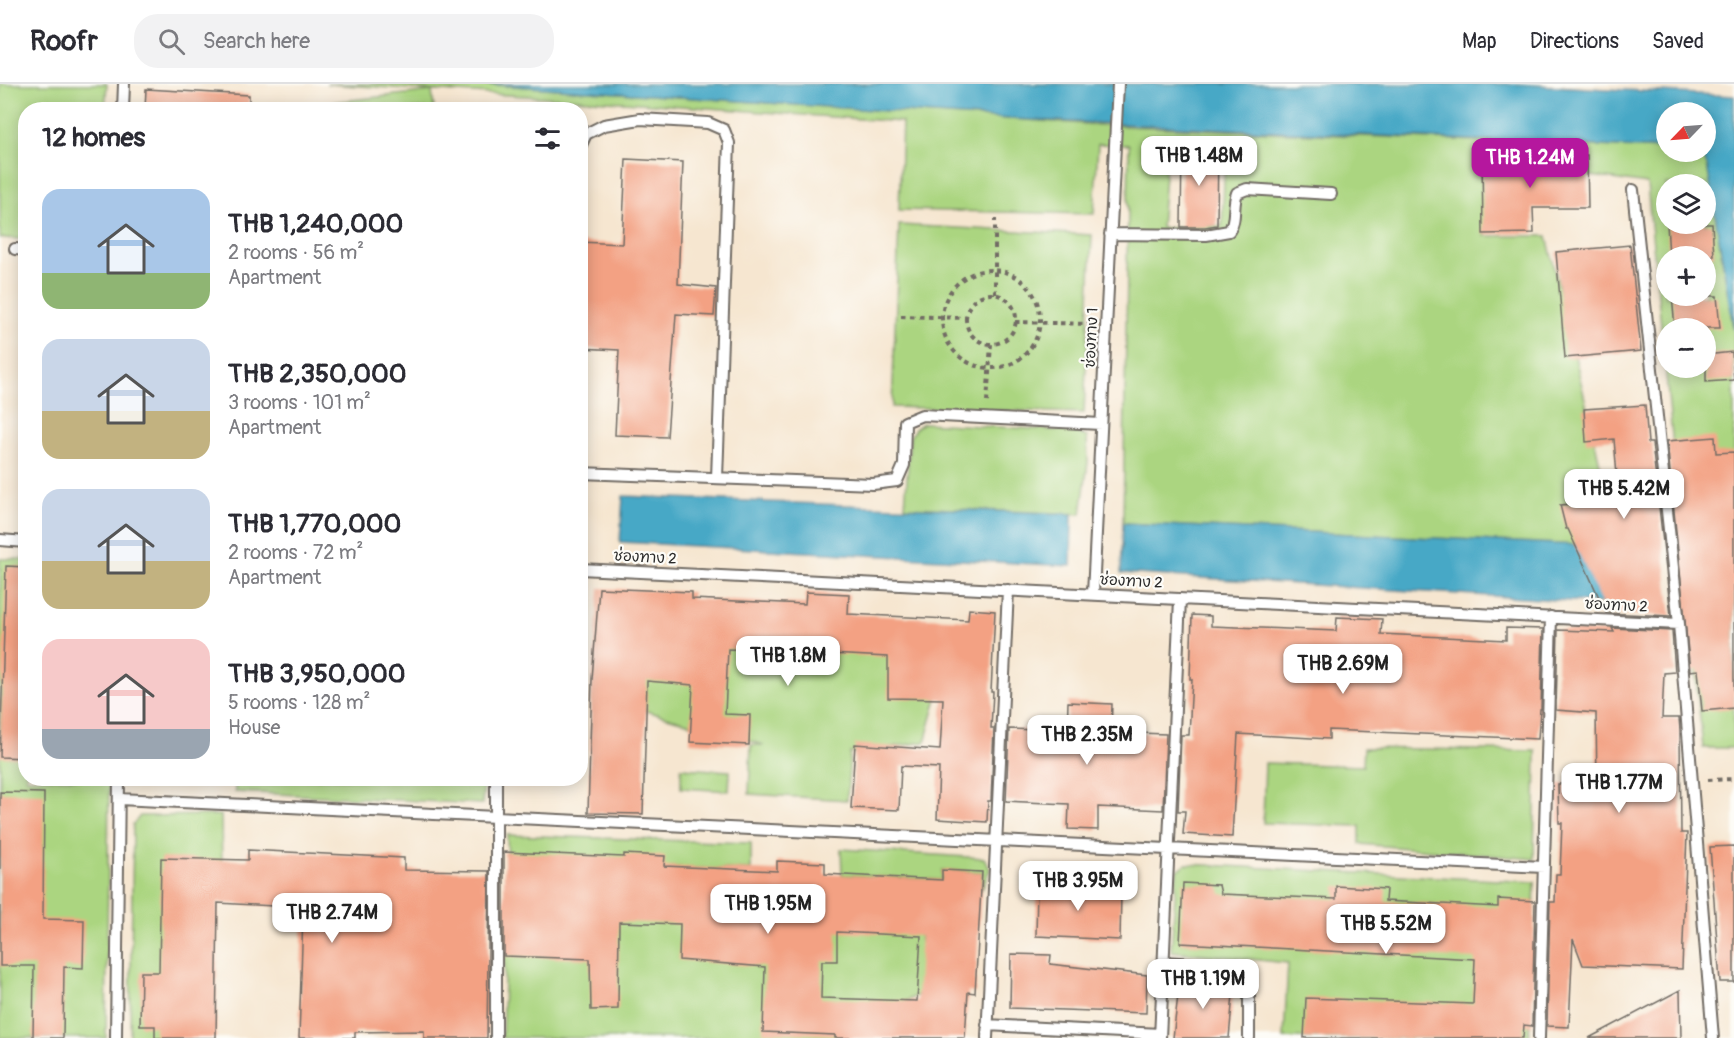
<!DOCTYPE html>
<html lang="en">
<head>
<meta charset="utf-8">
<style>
  :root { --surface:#fff; --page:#f2f2f3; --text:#2b2b33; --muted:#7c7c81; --line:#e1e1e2; --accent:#b5179e }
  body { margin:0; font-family:Pangolin,"Playpen Sans Thai",sans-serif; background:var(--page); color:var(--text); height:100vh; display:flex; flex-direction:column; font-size:22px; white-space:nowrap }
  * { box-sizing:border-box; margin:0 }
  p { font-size:20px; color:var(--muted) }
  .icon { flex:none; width:33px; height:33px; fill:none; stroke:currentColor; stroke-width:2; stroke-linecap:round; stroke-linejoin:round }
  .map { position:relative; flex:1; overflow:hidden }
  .panel { position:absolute; left:18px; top:18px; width:570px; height:684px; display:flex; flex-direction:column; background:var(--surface); border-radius:24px; box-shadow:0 3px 15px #0003 }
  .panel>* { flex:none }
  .needle { width:39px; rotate:245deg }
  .controls { position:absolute; left:1656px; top:18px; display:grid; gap:12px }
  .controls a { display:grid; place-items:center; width:60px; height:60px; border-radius:50%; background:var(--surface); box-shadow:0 3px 15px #0003; font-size:30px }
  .price { position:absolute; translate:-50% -51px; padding:0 14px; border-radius:12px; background:#fff; color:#222; font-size:20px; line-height:39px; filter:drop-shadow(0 2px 3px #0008) }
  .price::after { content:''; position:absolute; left:50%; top:36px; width:18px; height:14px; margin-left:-9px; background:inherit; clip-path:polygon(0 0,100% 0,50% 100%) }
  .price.selected { background:var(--accent); color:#fff }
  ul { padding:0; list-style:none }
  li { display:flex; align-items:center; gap:18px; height:150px; padding:0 24px }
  li span { display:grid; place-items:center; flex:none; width:168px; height:120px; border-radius:18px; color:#555 }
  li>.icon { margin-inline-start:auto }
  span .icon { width:72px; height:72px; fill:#fffc; stroke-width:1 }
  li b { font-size:26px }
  h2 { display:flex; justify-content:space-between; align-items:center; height:72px; padding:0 24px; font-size:26px }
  header { display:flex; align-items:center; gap:36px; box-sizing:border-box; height:84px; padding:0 30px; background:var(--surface); border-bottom:2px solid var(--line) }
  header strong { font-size:28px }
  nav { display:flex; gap:33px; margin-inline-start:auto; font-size:21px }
  .search { width:420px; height:54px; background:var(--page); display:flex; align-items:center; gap:15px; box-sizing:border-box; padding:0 21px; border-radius:24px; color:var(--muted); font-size:22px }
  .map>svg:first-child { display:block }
  .green { fill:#abd580; stroke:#6b8056; stroke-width:1.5; fill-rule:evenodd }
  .water { fill:#46a8c6; stroke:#386a78; stroke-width:1.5 }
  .building { fill:#f3a183; fill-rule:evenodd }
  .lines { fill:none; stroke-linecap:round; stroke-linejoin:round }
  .lane-casing { stroke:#726c65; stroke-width:14 }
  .path { stroke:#726c65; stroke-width:4; stroke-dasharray:4.5 4.5; stroke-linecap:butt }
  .lane { stroke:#fff; stroke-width:10 }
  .labels { text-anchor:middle; stroke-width:4.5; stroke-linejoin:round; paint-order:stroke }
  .street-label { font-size:15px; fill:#2b2b2b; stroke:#fdfcf7 }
</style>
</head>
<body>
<header>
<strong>Roofr</strong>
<div class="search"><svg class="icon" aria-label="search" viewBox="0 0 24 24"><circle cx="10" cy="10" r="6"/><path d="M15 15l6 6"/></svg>Search here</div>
<nav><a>Map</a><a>Directions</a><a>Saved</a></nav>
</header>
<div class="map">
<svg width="1734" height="954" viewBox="0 0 1734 954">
  <rect width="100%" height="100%" fill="#fdfcf7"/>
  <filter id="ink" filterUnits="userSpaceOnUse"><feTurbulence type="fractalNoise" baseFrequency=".0167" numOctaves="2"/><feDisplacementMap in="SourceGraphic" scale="12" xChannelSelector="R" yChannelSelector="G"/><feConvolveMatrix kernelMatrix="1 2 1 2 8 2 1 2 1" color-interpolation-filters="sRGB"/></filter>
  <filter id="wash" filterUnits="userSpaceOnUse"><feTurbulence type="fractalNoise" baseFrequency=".008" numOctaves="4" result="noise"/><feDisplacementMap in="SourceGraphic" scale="24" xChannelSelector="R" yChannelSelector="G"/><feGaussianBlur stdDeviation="1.35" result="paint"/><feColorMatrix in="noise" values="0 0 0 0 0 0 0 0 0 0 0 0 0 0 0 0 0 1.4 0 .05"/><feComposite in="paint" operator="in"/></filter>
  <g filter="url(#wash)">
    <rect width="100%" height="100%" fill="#f6e6d0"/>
    <path class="green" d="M0,0H107L105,25L26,26L25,155L0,154Z
      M326,0H482L1101,41L1666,65V68H1701L1707,81L1734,248V664H1703L1647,100L1571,89L1570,64L1482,62L1485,152H1547L1613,436L1601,495L1591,496L1578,461L1123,439L1129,61L1098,60L1094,130L899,126L902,38L639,19ZM1188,53L1226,55L1222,142L1161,144L1167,63ZM1666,100H1706V140H1666ZM1666,172H1706V212H1666ZM1666,244H1706V284H1666Z
      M432,7L434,25H309L308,21Z
      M899,141L1092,151L1084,329L892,323Z
      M923,339L1071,347L1087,353L1088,378L1081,430L905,423L910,353L915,345Z
      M0,475H25L26,694L109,695L106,954H0Z
      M641,547L951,563L925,658L850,669L847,716L749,710L751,661H764L646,627Z
      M1364,664L1536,667L1534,775L1360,760V742L1263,739L1265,679L1363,682Z
      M681,684L730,687L729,707L681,704Z
      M235,695H484L482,720L235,708Z
      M221,731L222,786L163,954H130L133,740L140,732Z
      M507,751L751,759V786L508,777Z
      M841,765L984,774L990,785L982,806V788L942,786V796L842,791Z
      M1186,780L1535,798L1529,954H1284L1288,879L1171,867L1177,787Z
      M587,814L917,844L935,902L835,954H502L506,844Z"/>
    <path class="water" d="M482,0H1517L1734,12V248L1707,81L1701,68H1706V28H1666V65L1010,35Z
      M623,412L1072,430L1071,482L620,458Z
      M1123,439L1578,461L1591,495H1601L1602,519L1121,489Z"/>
    <g id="blocks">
      <path class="building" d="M146,5L249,11V26H145Z
        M1182,62L1218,63L1217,141L1205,143H1181Z
        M1587,71L1588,124H1533L1534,149L1483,150L1482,72Z
        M626,75L683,78L678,200L716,204L714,232L676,230L667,353L615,351L619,266L580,264V158L622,160Z
        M1667,140H1712L1714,172H1669Z
        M1630,161L1641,267L1565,274L1556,168Z
        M1672,212H1717L1720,244H1675Z
        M1732,268L1734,296L1706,298V271Z
        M1645,321L1648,359H1652L1671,532L1606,529L1568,445H1566L1560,421L1619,416L1614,355L1586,358L1584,325Z
        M1715,353L1716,369L1734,368V624L1702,627L1698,586L1690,587L1667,357Z
        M6,482L26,483V674L0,673Z
        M599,504L692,508V515L805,520L806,508L849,510L848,530L968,536L969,525L995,527L991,608H993L991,644H994L991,717H988L987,738L937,735L939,684L901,682L899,726L851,724L855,660L940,666L943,615L888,614V573L728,565L725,630L750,631L749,661L690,658L693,601L647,597L643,730L588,729L592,595Z
        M1192,531L1211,532V542L1336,547L1337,533L1382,535L1381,550L1506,556V544L1543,545L1541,625H1540L1538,655L1329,646V655L1238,650L1232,753L1183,750L1185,727H1178L1181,651H1189L1192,595H1190Z
        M1612,544L1672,547L1675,588L1664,589L1662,634H1679L1680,646L1681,749H1687L1682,885L1583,881L1573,855L1569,943L1547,942L1550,818H1555L1556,790H1560L1562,739H1559L1558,700H1597L1596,629L1556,626L1558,546L1614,548Z
        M1068,618L1112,620L1111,648L1166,650L1163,726L1098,723V746L1068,745L1069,720L1006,717L1009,645L1067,647Z
        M0,708L44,709L43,835L84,836L83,884L64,883L63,954H33L34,882H0Z
        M1734,762V898H1720L1710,763Z
        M248,766L404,774V786L489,787L487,954H424V947L355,948V954H299L303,830H291V823L218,819L216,954H155V942H140L141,888H159L161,774L248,776Z
        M504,768L624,773V770L665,772L664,782L777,787V777L825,779V790L942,796V786L982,788L975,909L968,908L965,954H835V951L763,948L765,883L679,876L680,840L619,838L618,925L591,926L590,875L504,872ZM837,848L921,852L917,917L821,914L822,877H837Z
        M1065,794L1095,795L1094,808L1121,809L1120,856L1036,852L1037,804L1065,805Z
        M1183,799L1219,801L1221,810L1336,815V802L1386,805L1385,817L1498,823V815L1535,817L1532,942L1524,941L1523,954H1304L1306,914L1473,920L1475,875L1180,859Z
        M1011,870L1051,871L1050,880L1147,891L1146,929L1010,924Z
        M1180,894L1234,900L1229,954H1173Z
        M1680,906L1681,954H1589Z"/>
    </g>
  </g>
  <g filter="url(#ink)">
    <use href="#blocks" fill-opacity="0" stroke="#726c65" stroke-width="1.5"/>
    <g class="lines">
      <defs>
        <path id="lane" d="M123,26L124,0
          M580,63L586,50L604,41L640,35L708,39L724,46L729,59L717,394
          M1633,106L1679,540L1713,954
          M1110,150L1206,151L1229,147C1237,136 1232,122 1237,109L1247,105L1331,110
          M15,165L26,166
          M580,389L873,400L897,397L904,381L905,338L922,331L1101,340
          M0,456L26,458
          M580,485L1679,540
          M1093,510L1118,0
          M119,715L1544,783
          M1163,878L1227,882L1244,888L1249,899V954
          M987,941L1160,950
          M116,954L119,694
          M496,954V694
          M987,954L1008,506
          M1160,954L1180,515
          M1539,954L1551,533"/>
      </defs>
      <use href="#lane" class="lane-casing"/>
      <path class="path" d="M942 235a49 49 0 1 1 98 0a49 49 0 1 1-98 0Z
        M995,210V135
        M966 235a25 25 0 1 1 50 0a25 25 0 1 1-50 0Z
        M901,232L966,234
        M1015,238L1091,240
        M987,318L991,260
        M1708,696L1734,695"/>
      <use href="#lane" class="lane"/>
    </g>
  </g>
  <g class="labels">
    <g class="street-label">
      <text transform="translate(1091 254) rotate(-87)" y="5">ช่องทาง 1</text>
      <text transform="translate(645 473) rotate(3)" y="5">ช่องทาง 2</text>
      <text transform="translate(1131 497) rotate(3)" y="5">ช่องทาง 2</text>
      <text transform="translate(1616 521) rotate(3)" y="5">ช่องทาง 2</text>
    </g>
  </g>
</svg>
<div class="controls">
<a><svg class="needle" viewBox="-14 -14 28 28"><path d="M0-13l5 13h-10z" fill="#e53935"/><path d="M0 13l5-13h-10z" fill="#7c7c81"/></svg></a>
<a><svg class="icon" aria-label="layers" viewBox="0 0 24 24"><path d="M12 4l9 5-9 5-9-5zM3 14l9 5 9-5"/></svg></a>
<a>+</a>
<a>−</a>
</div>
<b class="price" style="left:1199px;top:103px">THB 1.48M</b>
<b class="price selected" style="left:1530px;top:105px">THB 1.24M</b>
<b class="price" style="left:1624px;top:436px">THB 5.42M</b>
<b class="price" style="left:788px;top:603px">THB 1.8M</b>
<b class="price" style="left:1343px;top:611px">THB 2.69M</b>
<b class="price" style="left:1087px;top:682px">THB 2.35M</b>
<b class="price" style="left:1619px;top:730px">THB 1.77M</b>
<b class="price" style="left:1078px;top:828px">THB 3.95M</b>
<b class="price" style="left:768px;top:851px">THB 1.95M</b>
<b class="price" style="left:332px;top:860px">THB 2.74M</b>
<b class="price" style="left:1386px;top:871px">THB 5.52M</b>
<b class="price" style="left:1203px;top:926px">THB 1.19M</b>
<section class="panel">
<h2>12 homes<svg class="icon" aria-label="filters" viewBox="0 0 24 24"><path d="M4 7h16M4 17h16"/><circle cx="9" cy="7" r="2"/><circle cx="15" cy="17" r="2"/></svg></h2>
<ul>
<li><span style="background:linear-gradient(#a9c7e8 70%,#8fb573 0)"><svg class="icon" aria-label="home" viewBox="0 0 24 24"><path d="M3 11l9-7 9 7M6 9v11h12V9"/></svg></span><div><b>THB 1,240,000</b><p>2 rooms · 56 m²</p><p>Apartment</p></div></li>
<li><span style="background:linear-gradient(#c9d6e8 60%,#c2b280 0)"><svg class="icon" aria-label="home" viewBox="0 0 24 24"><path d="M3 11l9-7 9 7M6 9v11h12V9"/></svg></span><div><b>THB 2,350,000</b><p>3 rooms · 101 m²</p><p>Apartment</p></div></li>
<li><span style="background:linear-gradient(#c9d6e8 60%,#c2b280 0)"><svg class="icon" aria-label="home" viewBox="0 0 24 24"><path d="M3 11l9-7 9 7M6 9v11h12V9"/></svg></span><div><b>THB 1,770,000</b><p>2 rooms · 72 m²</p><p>Apartment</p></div></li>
<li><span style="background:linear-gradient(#f6c9c9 75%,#9aa5b1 0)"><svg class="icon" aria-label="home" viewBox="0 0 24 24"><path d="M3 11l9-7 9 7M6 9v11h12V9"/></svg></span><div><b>THB 3,950,000</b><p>5 rooms · 128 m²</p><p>House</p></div></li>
</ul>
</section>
</div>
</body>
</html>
